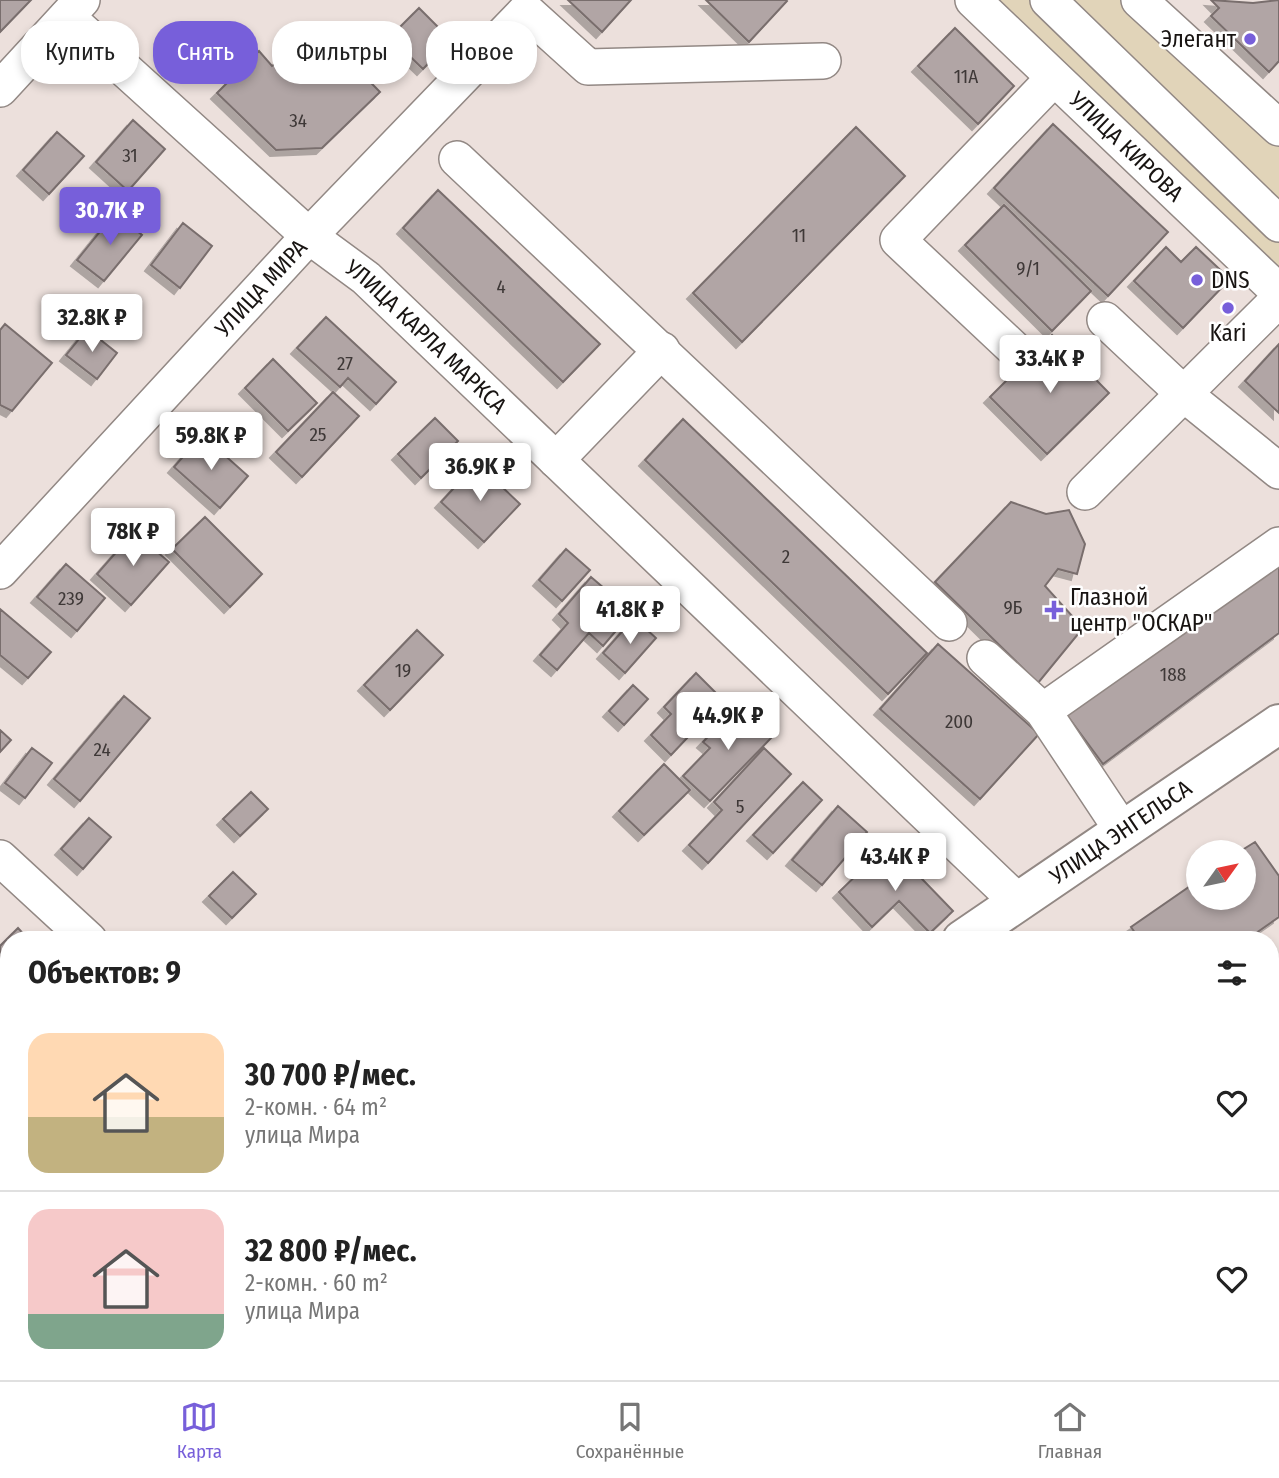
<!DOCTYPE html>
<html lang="ru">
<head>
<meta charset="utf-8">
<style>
  :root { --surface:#fff; --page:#f6f6f6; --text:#222; --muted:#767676; --line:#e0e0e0; --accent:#775fda }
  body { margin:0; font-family:"Fira Sans Condensed",sans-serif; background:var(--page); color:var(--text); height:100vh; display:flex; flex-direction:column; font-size:26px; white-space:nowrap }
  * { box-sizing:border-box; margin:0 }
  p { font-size:23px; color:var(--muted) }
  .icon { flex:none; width:38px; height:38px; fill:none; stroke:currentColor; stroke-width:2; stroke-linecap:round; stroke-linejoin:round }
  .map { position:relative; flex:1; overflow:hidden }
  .panel { position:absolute; left:0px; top:931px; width:1279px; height:450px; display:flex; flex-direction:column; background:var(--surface); border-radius:28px 28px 0 0; box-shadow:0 4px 10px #0003 }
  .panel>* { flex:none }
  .banner { position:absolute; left:21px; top:21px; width:700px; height:63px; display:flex; gap:14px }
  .needle { width:46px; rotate:57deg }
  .fabs { position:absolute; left:1186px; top:840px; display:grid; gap:14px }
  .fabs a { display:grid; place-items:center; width:70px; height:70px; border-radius:50%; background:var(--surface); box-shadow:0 4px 10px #0003; font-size:35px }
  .price { position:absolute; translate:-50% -60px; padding:0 16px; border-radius:7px; background:#fff; color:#222; font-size:23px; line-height:46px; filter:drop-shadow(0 2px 4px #0008) }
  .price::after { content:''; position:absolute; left:50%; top:42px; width:21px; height:16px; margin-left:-10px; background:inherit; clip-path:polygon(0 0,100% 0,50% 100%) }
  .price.active { background:var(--accent); color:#fff }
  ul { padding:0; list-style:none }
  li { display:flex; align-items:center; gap:21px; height:175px; padding:0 28px }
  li+li { border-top:2px solid var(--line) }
  li span { display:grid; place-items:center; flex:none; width:196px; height:140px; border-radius:21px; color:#555 }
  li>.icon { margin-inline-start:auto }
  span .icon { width:84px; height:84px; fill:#fffc; stroke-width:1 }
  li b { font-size:30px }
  h2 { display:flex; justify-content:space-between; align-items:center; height:84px; padding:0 28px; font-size:30px }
  .pill { padding:0 24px; border-radius:28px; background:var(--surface); box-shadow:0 4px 10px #0003; font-size:24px; line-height:63px }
  .pill.active { background:var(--accent); color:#fff }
  .tab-bar { display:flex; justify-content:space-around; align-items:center; height:98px; border-top:2px solid var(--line); background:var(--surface); font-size:19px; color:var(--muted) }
  .tab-bar a { display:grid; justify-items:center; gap:4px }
  .tab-bar .active { color:var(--accent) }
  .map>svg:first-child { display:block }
  .green { fill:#e1d4b9 }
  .building { fill:#b1a5a5; stroke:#796e6d; stroke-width:2; filter:url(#shadow) }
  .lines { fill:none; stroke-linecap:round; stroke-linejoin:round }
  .minor-casing { stroke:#928884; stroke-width:38 }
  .major-casing { stroke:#928884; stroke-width:42 }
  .minor { stroke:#fff; stroke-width:35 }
  .major { stroke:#fff; stroke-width:38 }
  .poi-dot { fill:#775fda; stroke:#fff; stroke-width:2.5 }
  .labels { text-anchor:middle; stroke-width:5; stroke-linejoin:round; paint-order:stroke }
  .number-label { font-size:19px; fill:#3e3837 }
  .poi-label { font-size:23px; fill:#181412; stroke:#fff; text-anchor:start }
  .street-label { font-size:23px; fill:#181412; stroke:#fff }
</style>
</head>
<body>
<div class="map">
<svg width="1279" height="1380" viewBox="0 0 1279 1380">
  <defs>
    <filter id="shadow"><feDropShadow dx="-6" dy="6" stdDeviation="0" flood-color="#0004"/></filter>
  </defs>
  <rect width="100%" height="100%" fill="#ece0dc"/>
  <path class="green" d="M981,0H1128L1279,144V282Z
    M1271,1202L1279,1213V1380H962L956,1372H1270Z"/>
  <path class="building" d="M0,0H31L0,32Z
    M568,0H631L602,32Z
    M706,0H786L787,1L749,42Z
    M1211,0L1253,3L1279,0V61L1269,72L1211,16L1219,8Z
    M419,8L451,40L423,69L390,37Z
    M955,28L1014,86L978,124L918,66Z
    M337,48L380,92L322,148L276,150L217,93L259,51L272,66L283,59H309L318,67Z
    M133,120L165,149L128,191L96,162Z
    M1053,124L1168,232L1108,296L994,188Z
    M856,127L905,176L742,342L693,293Z
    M57,132L84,156L49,194L23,170Z
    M438,190L600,344L563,382L403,228Z
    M1004,205L1091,291L1052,331L965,245Z
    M115,213L142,235L104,281L77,260Z
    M183,223L212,246L180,288L151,265Z
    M1166,247L1181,262L1196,247L1230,279L1183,328L1134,281Z
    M326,317L396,382L376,404L348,378L340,387L297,348Z
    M5,324L52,363L12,411L0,405V330Z
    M87,329L117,353L97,379L66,355Z
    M1052,335L1109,393L1047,454L990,397Z
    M1279,344V413L1245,381Z
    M273,359L317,403L288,431L245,388Z
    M333,392L359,416L302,477L276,452Z
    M435,418L458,441L421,478L398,454Z
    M683,419L927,653L888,694L645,460Z
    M202,435L248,476L220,508L174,467Z
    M477,463L520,504L484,542L441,502Z
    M1011,502L1046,514L1069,510L1085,544L1077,574L1058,569L1045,586L1083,628L1038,683L935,582Z
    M205,517L262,574L230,607L172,549Z
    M134,532L169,562L131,605L97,574Z
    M566,549L590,570L562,601L539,580Z
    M1279,557V633L1103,764L1066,714Z
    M66,564L105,598L77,631L37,597Z
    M591,577L632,612L603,646L589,633L557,670L540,655L568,623L559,614Z
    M0,609L51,652L28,678L0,655Z
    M634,618L656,638L625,673L603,653Z
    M417,630L443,655L390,710L364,685Z
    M938,644L1039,734L980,799L880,709Z
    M696,673L723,700L671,755L651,735L671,714L664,707Z
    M633,685L648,699L624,725L609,711Z
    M124,696L150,718L80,801L54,779Z
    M739,704L773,736L710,801L683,776L710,748L703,742Z
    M0,730L11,740L0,752Z
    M32,748L52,763L25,798L5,783Z
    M764,748L791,774L708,863L689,845L722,810L714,802Z
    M664,764L690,790L644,835L619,811Z
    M803,782L822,800L773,853L753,835Z
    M251,792L268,809L240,836L223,819Z
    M838,806L867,832L822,885L792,860Z
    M89,818L111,837L83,869L61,849Z
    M1255,842L1279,876V917L1246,940H1140L1131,927L1199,880V898H1244V852H1239Z
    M895,851L953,911L930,933L899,901L872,927L839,892L871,861L878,867Z
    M233,872L256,894L232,918L209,896Z
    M18,928L29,940H9V979L0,987V946Z
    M1279,1085V1132L1270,1119V1091Z
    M158,1372L161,1375L155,1380H101L95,1373Z
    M176,1372H244L246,1375L240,1380H183Z
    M670,1372H724L729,1380H675Z
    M798,1372H861L849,1380H803Z
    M886,1372H923L929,1380H876Z"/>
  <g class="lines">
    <defs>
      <g id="minor">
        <path id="s1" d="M973,0L1279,292"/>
        <path d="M1048,0L1279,224"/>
        <path d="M1139,0L1279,128"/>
        <path id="s2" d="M67,17L309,236L366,278L1017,901"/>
        <path d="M0,89L82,0"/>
        <path d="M457,159L949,623"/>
        <path d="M1105,320L1184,394L1279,471"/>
        <path d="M1013,348L898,240L1054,78"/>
        <path d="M556,460L662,350"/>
        <path d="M1085,492L1279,299"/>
        <path id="s3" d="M0,571L309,236L526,11L588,67L823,61"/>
        <path d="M985,658L1043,711L1122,830"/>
        <path d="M1043,711L1279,545"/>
        <path d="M0,858L89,940"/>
        <path d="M574,1372L579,1380"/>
      </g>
      <g id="major">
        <path id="s4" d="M962,940L1279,724"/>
        <path d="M352,1380L363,1372"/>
      </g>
    </defs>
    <use href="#minor" class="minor-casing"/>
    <use href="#major" class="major-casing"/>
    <use href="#minor" class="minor"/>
    <use href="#major" class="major"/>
  </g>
  <g class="poi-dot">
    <circle cx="1250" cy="39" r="7"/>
    <circle cx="1197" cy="280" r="7"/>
    <circle cx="1228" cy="308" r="7"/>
    <path d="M1050.5 599.5h7v7h7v7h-7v7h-7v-7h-7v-7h7z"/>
  </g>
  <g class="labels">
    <g class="number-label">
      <text x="966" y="83">11А</text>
      <text x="298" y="127">34</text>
      <text x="130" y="162">31</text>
      <text x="799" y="242">11</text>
      <text x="1028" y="275">9/1</text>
      <text x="501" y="293">4</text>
      <text x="345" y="370">27</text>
      <text x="318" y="441">25</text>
      <text x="786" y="563">2</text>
      <text x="71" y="605">239</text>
      <text x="1013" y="614">9Б</text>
      <text x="403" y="677">19</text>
      <text x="1173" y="681">188</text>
      <text x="959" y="728">200</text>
      <text x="102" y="756">24</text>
      <text x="740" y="813">5</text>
    </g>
    <g class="poi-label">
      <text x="1236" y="47" text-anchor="end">Элегант</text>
      <text x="1211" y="288">DNS</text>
      <text x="1228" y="341" text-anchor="middle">Kari</text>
      <text x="1070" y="605">Глазной<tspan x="1070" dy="26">центр "ОСКАР"</tspan></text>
    </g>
    <g class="street-label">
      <text dy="8" stroke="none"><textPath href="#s1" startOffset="212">УЛИЦА КИРОВА</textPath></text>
      <text dy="8" stroke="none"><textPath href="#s3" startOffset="385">УЛИЦА МИРА</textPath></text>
      <text dy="8" stroke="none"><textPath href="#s2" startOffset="481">УЛИЦА КАРЛА МАРКСА</textPath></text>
      <text dy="8" stroke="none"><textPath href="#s4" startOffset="192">УЛИЦА ЭНГЕЛЬСА</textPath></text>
    </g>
  </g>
</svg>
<div class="fabs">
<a><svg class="needle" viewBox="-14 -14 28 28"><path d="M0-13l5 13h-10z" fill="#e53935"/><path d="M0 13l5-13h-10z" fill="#767676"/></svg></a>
</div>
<b class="price active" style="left:110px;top:247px">30.7K ₽</b>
<b class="price" style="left:92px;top:354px">32.8K ₽</b>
<b class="price" style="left:1050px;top:395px">33.4K ₽</b>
<b class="price" style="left:211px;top:472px">59.8K ₽</b>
<b class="price" style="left:480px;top:503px">36.9K ₽</b>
<b class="price" style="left:133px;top:568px">78K ₽</b>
<b class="price" style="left:630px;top:646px">41.8K ₽</b>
<b class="price" style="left:728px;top:752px">44.9K ₽</b>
<b class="price" style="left:895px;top:893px">43.4K ₽</b>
<div class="banner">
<a class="pill">Купить</a>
<a class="pill active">Снять</a>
<a class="pill">Фильтры</a>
<a class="pill">Новое</a>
</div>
<section class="panel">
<h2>Объектов: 9<svg class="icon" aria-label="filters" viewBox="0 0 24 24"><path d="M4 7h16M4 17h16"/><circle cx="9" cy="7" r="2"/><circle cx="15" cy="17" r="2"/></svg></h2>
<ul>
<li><span style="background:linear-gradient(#ffd9b3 60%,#c2b280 0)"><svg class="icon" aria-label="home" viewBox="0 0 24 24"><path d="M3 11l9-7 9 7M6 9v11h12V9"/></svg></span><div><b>30 700 ₽/мес.</b><p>2-комн. · 64 m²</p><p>улица Мира</p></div><svg class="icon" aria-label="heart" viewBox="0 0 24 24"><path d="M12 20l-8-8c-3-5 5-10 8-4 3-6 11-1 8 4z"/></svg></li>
<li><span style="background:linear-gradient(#f6c9c9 75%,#7fa58c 0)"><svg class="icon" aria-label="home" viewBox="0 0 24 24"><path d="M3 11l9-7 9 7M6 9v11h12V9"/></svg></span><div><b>32 800 ₽/мес.</b><p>2-комн. · 60 m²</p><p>улица Мира</p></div><svg class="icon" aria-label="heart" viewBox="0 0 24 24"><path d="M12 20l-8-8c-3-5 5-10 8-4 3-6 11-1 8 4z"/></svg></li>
</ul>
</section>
</div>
<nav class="tab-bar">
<a class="active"><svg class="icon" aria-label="map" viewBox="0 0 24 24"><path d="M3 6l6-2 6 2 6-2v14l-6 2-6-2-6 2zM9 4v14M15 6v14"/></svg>Карта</a>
<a><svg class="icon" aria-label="saved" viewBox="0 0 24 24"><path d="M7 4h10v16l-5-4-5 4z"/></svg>Сохранённые</a>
<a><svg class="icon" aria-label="home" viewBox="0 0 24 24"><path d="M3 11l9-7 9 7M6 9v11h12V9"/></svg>Главная</a>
</nav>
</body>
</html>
